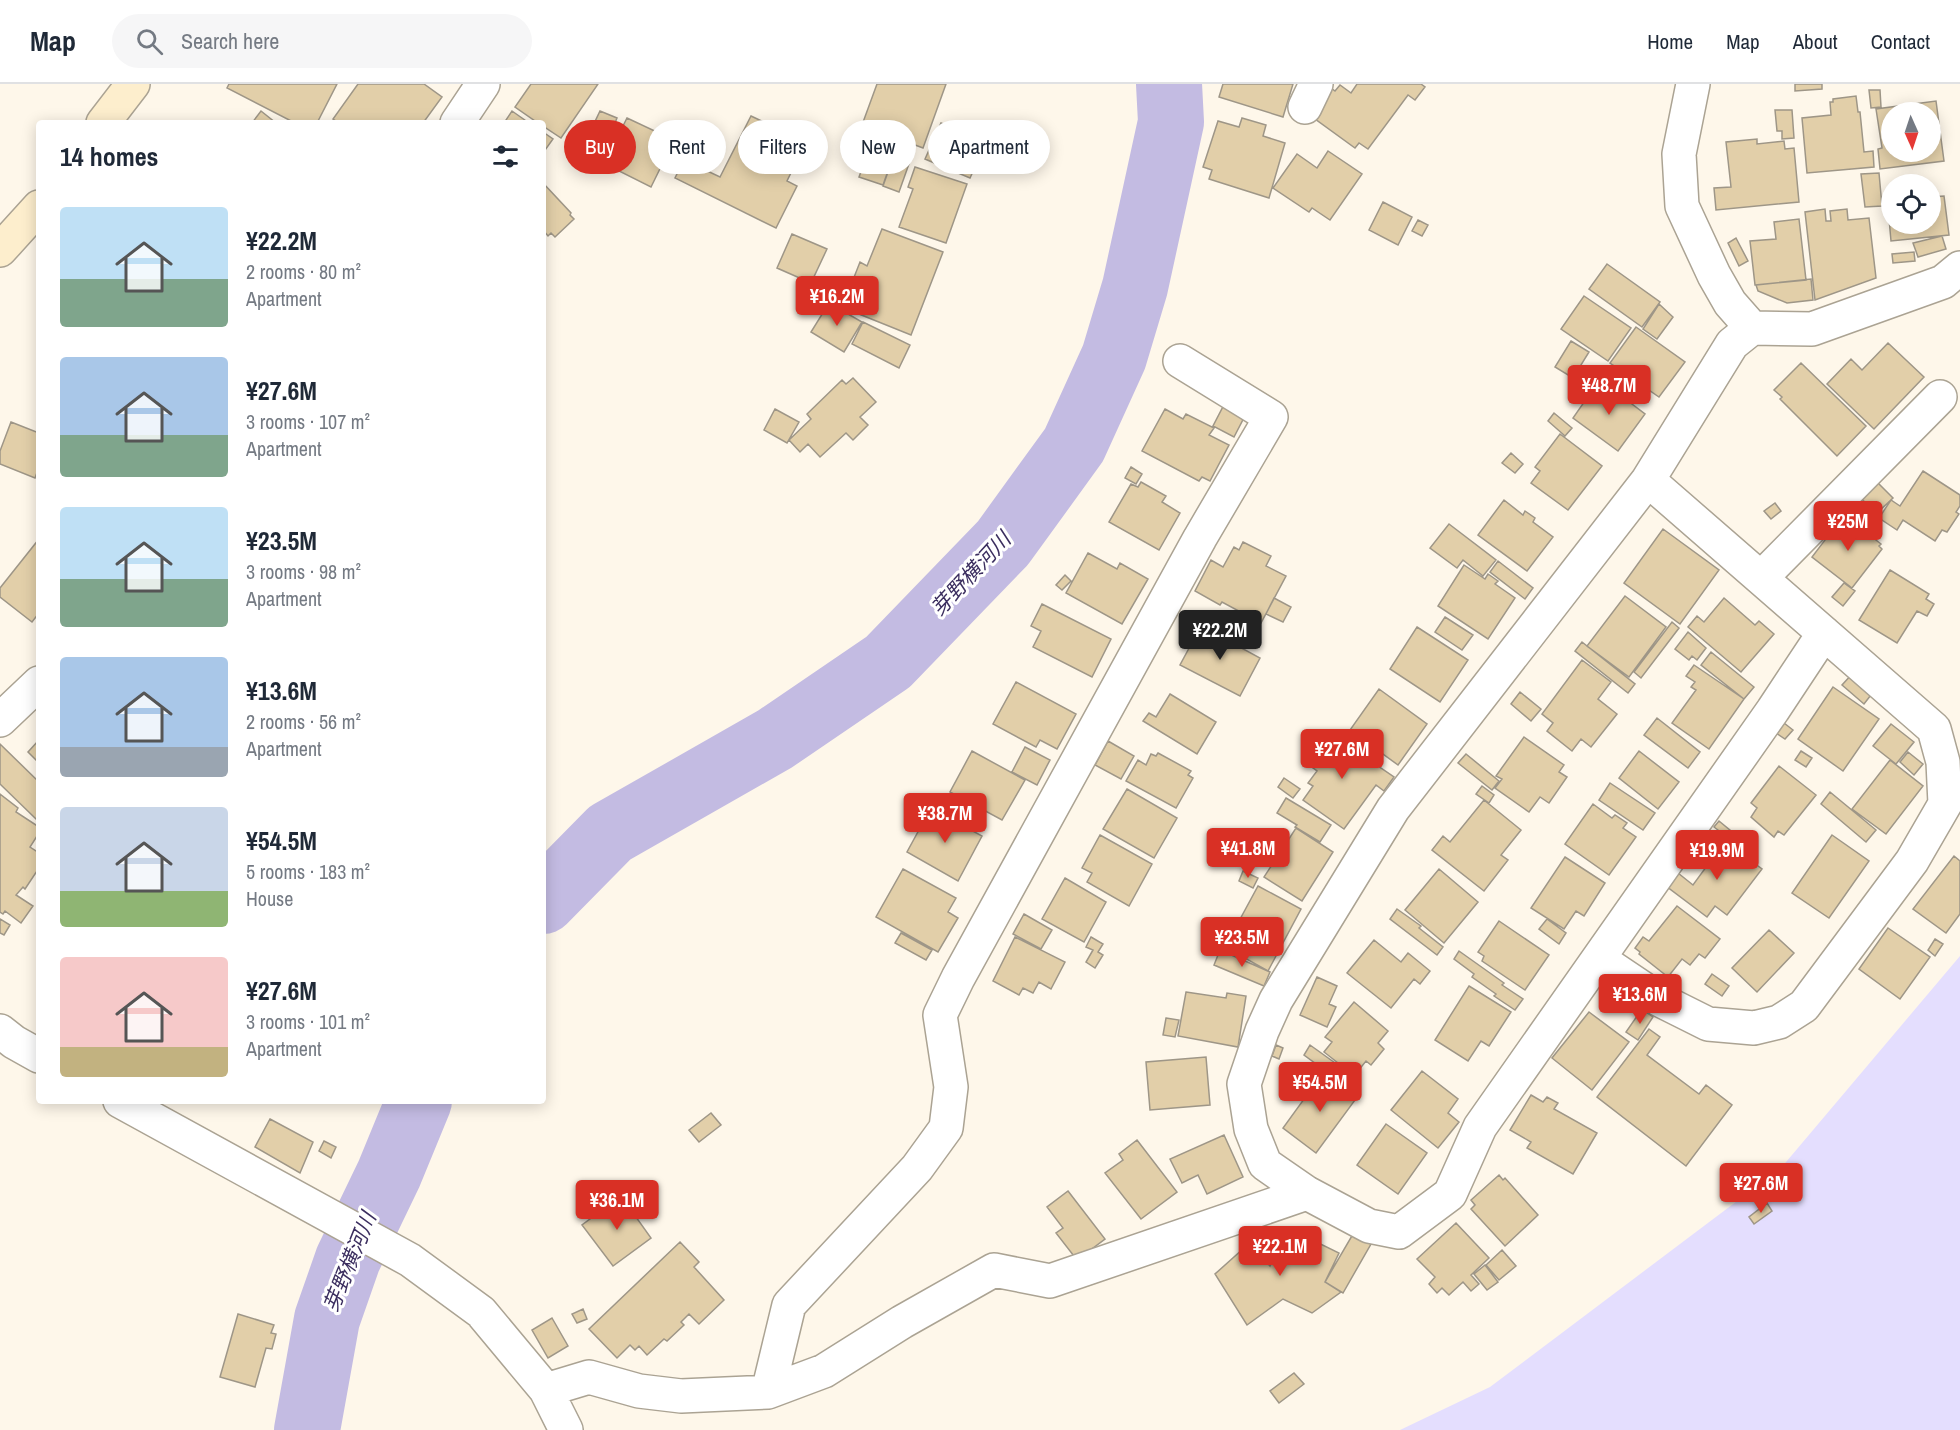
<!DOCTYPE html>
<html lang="en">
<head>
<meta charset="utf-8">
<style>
  :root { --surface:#fff; --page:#f6f6f7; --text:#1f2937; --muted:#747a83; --line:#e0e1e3; --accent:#d93025 }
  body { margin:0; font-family:"Archivo Narrow","Noto Sans JP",sans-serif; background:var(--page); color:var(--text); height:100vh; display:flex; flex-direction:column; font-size:22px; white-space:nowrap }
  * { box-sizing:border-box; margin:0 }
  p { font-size:20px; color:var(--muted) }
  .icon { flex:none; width:33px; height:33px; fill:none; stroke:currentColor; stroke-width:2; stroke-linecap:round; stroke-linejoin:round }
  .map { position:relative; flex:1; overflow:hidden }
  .sheet { position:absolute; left:36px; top:36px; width:510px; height:984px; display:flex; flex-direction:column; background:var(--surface); border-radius:6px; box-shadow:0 3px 15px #0003 }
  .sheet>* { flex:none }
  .banner { position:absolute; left:564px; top:36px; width:570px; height:54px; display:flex; gap:12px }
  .needle { width:39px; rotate:177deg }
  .buttons { position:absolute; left:1881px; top:18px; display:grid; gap:12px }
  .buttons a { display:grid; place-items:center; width:60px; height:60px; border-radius:50%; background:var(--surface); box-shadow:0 3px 15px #0003; font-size:30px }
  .price { position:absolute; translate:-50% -51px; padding:0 14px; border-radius:6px; background:var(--accent); color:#fff; font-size:20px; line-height:39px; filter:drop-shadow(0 2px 3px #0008) }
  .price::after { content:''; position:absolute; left:50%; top:36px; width:18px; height:14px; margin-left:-9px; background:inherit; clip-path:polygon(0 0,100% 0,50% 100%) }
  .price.on { background:#222; color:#fff }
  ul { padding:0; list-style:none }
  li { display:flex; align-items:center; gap:18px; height:150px; padding:0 24px }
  li span { display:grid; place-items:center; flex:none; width:168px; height:120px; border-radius:6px; color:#555 }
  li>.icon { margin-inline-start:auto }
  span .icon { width:72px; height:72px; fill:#fffc; stroke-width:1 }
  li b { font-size:26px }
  h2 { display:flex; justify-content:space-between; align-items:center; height:72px; padding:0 24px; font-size:26px }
  .tag { padding:0 21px; border-radius:27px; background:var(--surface); box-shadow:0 3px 15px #0003; font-size:21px; line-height:54px }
  .tag.on { background:var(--accent); color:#fff }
  header { display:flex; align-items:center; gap:36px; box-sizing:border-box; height:84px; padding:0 30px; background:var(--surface); border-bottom:2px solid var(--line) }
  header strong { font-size:28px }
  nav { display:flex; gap:33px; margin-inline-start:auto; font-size:21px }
  .search { width:420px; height:54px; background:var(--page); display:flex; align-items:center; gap:15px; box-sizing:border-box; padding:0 21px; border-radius:33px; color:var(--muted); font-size:22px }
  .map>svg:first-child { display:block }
  .green { fill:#e4defe }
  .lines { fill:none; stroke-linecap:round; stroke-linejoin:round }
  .river { stroke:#c3bbe2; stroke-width:66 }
  .building { fill:#e2cfa9; stroke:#9e9687; stroke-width:1.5; fill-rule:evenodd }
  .street-casing { stroke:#aba393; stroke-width:36 }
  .secondary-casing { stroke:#aba393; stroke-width:36 }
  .street { stroke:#fff; stroke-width:33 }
  .secondary { stroke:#fdeecd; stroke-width:33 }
  .labels { text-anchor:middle; stroke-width:6; stroke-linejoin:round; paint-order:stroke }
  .water-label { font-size:21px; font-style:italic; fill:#3b2e5f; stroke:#fff }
</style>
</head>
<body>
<header>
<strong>Map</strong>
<div class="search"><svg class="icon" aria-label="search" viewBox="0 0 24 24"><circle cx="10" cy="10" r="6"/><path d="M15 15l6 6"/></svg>Search here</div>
<nav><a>Home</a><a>Map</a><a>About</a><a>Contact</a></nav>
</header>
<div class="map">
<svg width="1960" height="1346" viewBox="0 0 1960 1346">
  <rect width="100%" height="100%" fill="#fef7ea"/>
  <path class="green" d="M1960,872V1346H1400L1490,1303L1781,1084Z"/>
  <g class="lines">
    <path class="river" d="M543,817L610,749L775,655L888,578L1003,459L1074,361L1114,273L1135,203L1171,38L1169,0
      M307,1346L327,1235L348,1175L389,1090L419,1017"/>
  </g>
  <path class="building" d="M229,0H337L317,39H295L227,4Z
    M358,0H424L442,13L423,39H339L333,35Z
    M531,0H598L561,54L543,42V39H538L515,23Z
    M877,0H946L923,64L862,41Z
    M1223,0H1293L1283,33L1219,13Z
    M1357,0H1421L1425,3L1415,16L1408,11L1368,65L1359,59L1355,64L1311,32L1331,4L1335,7L1340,1L1351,9Z
    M1795,0H1822V5L1795,7Z
    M1869,6H1880L1881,23L1871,24Z
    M1856,12L1858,28H1860L1864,68L1873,67L1874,83L1807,89L1802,34L1831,31L1830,18H1833V15Z
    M1936,17L1944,77L1880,85L1878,65L1882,64L1876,25ZM1892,28H1930V68H1892Z
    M1775,26H1792L1794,54L1782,55V47H1777Z
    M261,27L276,39H252Z
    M512,27L529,39H504Z
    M600,27L617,34L609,54L591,46Z
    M751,32L772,42L773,37L808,54L787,97L797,102L776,144L675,94L684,76L720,93Z
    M627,34L674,56L651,103L601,78L613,54L616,56Z
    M1242,34L1266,41L1263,52L1285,59L1269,114L1209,95L1212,86L1203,83L1218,37L1239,43Z
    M941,39L986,59L970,94L925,75Z
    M543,48L553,55L543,69Z
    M1757,55V60L1784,57L1785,65L1794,64L1799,118L1716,126L1714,104L1731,103L1726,58Z
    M871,61L894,70L883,101L859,93Z
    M1328,67L1362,90L1330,136L1312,124L1309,128L1273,104L1297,70L1317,84Z
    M894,71L910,77L899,108L883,102Z
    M915,83L967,100L946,159L899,143L913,105L908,103Z
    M1879,89L1882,122L1865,123L1861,90Z
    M543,99L571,129L570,131L574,135L555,153L551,149L548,152L543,146Z
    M1887,112H1892V140H1930V113L1944,112L1949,151L1891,157Z
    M1383,118L1412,133L1398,161L1369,146Z
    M1825,125L1826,137H1831L1830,127L1847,125L1848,136L1869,134L1876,194L1815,216L1805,128Z
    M1799,135L1806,196L1755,201L1750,157L1776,155L1774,138Z
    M1418,136L1428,141L1422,152L1412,147Z
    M882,145L943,168L911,251L849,226L858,204L851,201L860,178L867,182Z
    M792,150L827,165L811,199L777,184Z
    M1942,152L1946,165L1918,173L1913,159Z
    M1736,154L1748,177L1739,182L1728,159Z
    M1914,168L1915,177L1893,179L1892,170Z
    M1607,180L1660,218L1642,243L1589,205Z
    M1811,195L1813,216L1787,219L1758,207L1756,201Z
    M1584,212L1631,244L1608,277L1561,245Z
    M829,219L862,238L844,268L811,248Z
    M1659,220L1673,233L1657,255L1643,245Z
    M863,238L910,261L899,284L852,260Z
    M1636,243L1685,278L1659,313L1610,279Z
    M1571,257L1589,268L1573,294L1555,283Z
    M1888,259L1924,293L1874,345L1827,300L1851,275L1862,286Z
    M1801,279L1866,342L1837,372L1780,315L1782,313L1774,306Z
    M853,294L876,318L860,333L868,341L853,356L846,349L820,373L808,360L800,368L789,356L811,335L807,330L842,296L846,300Z
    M1598,298L1618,312L1621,307L1634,316L1632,320L1645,330L1618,367L1573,334Z
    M1228,313L1249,324L1234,353L1213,342Z
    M775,325L799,338L787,359L764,346Z
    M1165,325L1183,335L1186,330L1214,344L1209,351L1229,361L1210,397L1202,393L1199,397L1142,367Z
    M1554,329L1572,344L1565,352L1548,337Z
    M11,338L39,349V383L35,394L0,380V367Z
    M1560,350L1602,382L1568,426L1531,399L1540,387L1535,383Z
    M1511,369L1523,380L1515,389L1502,379Z
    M1131,383L1142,390L1136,400L1125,394Z
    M1923,387L1960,411V422L1956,428L1959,430L1947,448L1942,446L1935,457L1903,436L1897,446L1879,434L1891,416L1900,422Z
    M1876,397L1893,414L1876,430L1860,413Z
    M1141,398L1166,412L1162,418L1180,429L1159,466L1109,438L1131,400L1138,403Z
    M1504,416L1523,431L1525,427L1535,434L1533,438L1553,453L1527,487L1478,451Z
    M1775,419L1781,427L1771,435L1764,427Z
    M1848,434L1881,460L1879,462L1882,465L1852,504L1812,473L1841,435L1845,438Z
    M1449,440L1496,476L1483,492L1463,476L1457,484L1430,464Z
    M1663,445L1719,486L1680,540L1624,499Z
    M39,455V529L32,538L0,513V504Z
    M1243,458L1271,472L1266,482L1286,492L1261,539L1222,518L1220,521L1195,507L1211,476L1223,483L1234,463L1239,466Z
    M1088,469L1117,485L1120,479L1148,495L1122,540L1066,509Z
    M1498,477L1533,504L1525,515L1490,488Z
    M1464,481L1485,495L1488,490L1498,497L1495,500L1515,514L1488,555L1438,522Z
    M1890,486L1929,510L1926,515L1934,520L1927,532L1917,527L1897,559L1859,536Z
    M1065,491L1071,497L1062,506L1056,501Z
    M1844,499L1855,507L1843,522L1832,513Z
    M1625,512L1666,543L1629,593L1587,562Z
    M1274,514L1291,523L1283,538L1266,530Z
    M1724,514L1755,541L1759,537L1774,550L1741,588L1688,543L1697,532L1704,538Z
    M1042,520L1111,555L1092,593L1033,563L1041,547L1031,542Z
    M1445,533L1473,551L1462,566L1435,548Z
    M1672,538L1679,544L1641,594L1634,588Z
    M1201,542L1260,574L1240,612L1180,581Z
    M1417,543L1468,576L1440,618L1390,585Z
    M1688,548L1706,564L1697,576L1692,572L1689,576L1675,565Z
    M1582,558L1635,600L1628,609L1575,567Z
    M1711,568L1754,603L1744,615L1701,581Z
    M1582,576L1611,598L1598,615L1617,630L1591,663L1581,655L1572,667L1547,647L1553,639L1542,630Z
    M1694,581L1744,615L1709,665L1672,639L1696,606L1691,603L1695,598L1686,592Z
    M1853,589L1874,607L1864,620L1842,601Z
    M1016,598L1076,630L1057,665L1040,656L1036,663L993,640Z
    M1833,603L1879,635L1843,687L1798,655Z
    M1379,605L1427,640L1398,681L1350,646Z
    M1520,608L1541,625L1531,637L1511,620Z
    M1170,610L1216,638L1197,670L1143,637L1149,629L1156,633Z
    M1657,634L1700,668L1688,684L1644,651Z
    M1784,639L1793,646L1785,655L1776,649Z
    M1891,640L1914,658L1896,680L1873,662Z
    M1327,647L1394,693L1384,707L1376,701L1344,745L1303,716L1313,702L1308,699L1317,687L1305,678Z
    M1524,653L1564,681L1559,688L1567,693L1549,719L1540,713L1529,728L1495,704L1502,695L1496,692Z
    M39,656V679L28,668Z
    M1108,657L1134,672L1121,695L1095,681Z
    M0,660L39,698V732L36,735L0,700Z
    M1025,663L1050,676L1037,701L1012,688Z
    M972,667L1025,696L1002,736L950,708Z
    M1639,667L1679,698L1658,725L1619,694Z
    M1801,667L1812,674L1806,683L1795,676Z
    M1908,668L1923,680L1914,691L1900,678Z
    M1158,669L1191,687L1188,691L1193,694L1176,724L1126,697L1138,676L1146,681L1151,670L1156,672Z
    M1466,670L1499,697L1492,706L1458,679Z
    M1890,676L1923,702L1886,750L1852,725Z
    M1779,682L1816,711L1784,751L1778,747L1774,753L1751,733L1757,724L1751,719Z
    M1284,694L1300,705L1293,714L1278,703Z
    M1610,699L1655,729L1643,746L1599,716Z
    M1482,702L1494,711L1489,719L1476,710Z
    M1127,705L1177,734L1154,774L1103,745Z
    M1830,708L1876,746L1866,758L1821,720Z
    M0,710L18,724L16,728L39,743V749L30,763L39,769V784L25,805L23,803L16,811L33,822L21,839L5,827L3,830L0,828Z
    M1286,714L1331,741L1320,758L1295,743L1297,741L1277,729Z
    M960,716L974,723L969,732L956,725Z
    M1484,716L1521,746L1501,771L1508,776L1484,807L1432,766L1443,752L1450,758Z
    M1593,720L1612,734L1615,731L1627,739L1623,744L1636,753L1609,791L1565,760Z
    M931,724L982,752L958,797L907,768Z
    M1719,737L1731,747L1727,753L1714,743Z
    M1296,744L1333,768L1302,817L1264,793Z
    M1100,751L1152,780L1129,822L1087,798L1092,789L1082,784Z
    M1832,751L1869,777L1829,834L1792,809Z
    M1720,754L1762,785L1727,831L1715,822L1707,833L1662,799L1673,785L1693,801L1712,775L1707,772Z
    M1954,772L1960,777V830L1946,849L1913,825Z
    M1565,773L1605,799L1584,832L1576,827L1564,845L1531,824Z
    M903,785L956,814L948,828L958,834L938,868L876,833Z
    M1439,785L1478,818L1444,859L1405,826Z
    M1243,787L1258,794L1253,804L1239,797Z
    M1065,794L1106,818L1084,858L1042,835Z
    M1258,802L1301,825L1268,887L1225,863Z
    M1677,822L1720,855L1705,874L1699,870L1690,881L1682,875L1668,893L1639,870L1640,868L1635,864L1643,853L1649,857Z
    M1397,825L1421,842L1419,844L1443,863L1437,871L1390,835Z
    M1024,830L1052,846L1041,865L1013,850Z
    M0,835L10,841L4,851L0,849Z
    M1547,835L1566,849L1559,860L1539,845Z
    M1499,837L1549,871L1525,906L1482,877L1484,872L1478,868Z
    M1888,844L1930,873L1900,915L1859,885Z
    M1769,846L1794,869L1757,908L1732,884Z
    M901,849L932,866L926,876L895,859Z
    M1015,853L1065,878L1051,905L1039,898L1033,909L1023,904L1019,911L993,897Z
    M1091,853L1103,860L1098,868L1103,871L1095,884L1086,878L1093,866L1086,863Z
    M1935,855L1943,860L1935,872L1928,866Z
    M1374,856L1401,878L1408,869L1430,887L1420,900L1414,895L1391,924L1347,889Z
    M1220,866L1270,888L1264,902L1214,881Z
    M1459,867L1504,899L1502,901L1523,915L1515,926L1494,912L1496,910L1472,893L1474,890L1454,875Z
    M1712,890L1729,902L1722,912L1705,900Z
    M1317,893L1337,902L1329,920L1336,923L1327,943L1300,931Z
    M1469,902L1511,928L1489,962L1481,957L1468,977L1435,956Z
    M1186,908L1226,914L1227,909L1246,912L1238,963L1178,952Z
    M1354,918L1388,947L1378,959L1384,965L1371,981L1366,977L1358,987L1351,982L1347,986L1324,968L1332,958L1325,953Z
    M1642,925L1653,933L1638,956L1626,948Z
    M1589,928L1629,958L1592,1006L1552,974Z
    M1166,934L1179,936L1175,953L1163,951Z
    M1649,945L1660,953L1647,971L1699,1010L1706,1001L1732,1021L1686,1082L1597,1013Z
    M1276,961L1283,964L1279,975L1272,972Z
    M1310,961L1356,994L1349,1004L1304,971Z
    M1206,973L1210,1021L1150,1026L1146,978Z
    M1422,987L1458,1015L1448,1029L1459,1038L1438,1064L1391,1026Z
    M1320,993L1335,1004L1340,998L1358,1012L1316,1069L1283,1044Z
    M1531,1011L1543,1018L1547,1013L1558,1019L1554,1025L1597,1049L1573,1090L1527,1064L1531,1058L1510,1046Z
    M711,1029L721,1041L699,1058L689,1046Z
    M270,1035L313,1058L300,1089L255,1063Z
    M1386,1040L1427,1069L1398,1110L1357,1081Z
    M1224,1051L1243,1093L1207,1110L1198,1091L1182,1099L1170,1075Z
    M1137,1056L1177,1108L1141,1135L1105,1089L1123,1076L1119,1070Z
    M324,1057L336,1063L331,1074L319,1067Z
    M1499,1091L1503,1096L1505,1094L1538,1131L1505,1162L1471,1125L1475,1121L1471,1116Z
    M1068,1107L1105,1155L1077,1176L1056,1149L1063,1144L1047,1123Z
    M621,1112L651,1154L613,1182L582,1141Z
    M1767,1119L1772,1127L1754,1140L1749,1133Z
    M1456,1139L1489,1174L1471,1191L1479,1200L1471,1207L1463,1198L1449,1211L1442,1204L1437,1209L1429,1200L1435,1193L1417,1175Z
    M1286,1143L1339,1169L1325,1198L1341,1208L1312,1229L1283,1215L1247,1241L1215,1190L1244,1164L1254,1174L1259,1169L1270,1182Z
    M1353,1150L1371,1160L1343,1209L1325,1198Z
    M680,1158L699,1178L694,1183L724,1216L699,1240L689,1230L681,1238L684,1241L667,1257L664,1255L647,1271L639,1262L635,1266L630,1261L617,1274L589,1245Z
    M1502,1166L1516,1182L1499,1196L1486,1181Z
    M1485,1181L1498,1198L1487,1206L1474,1190Z
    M583,1225L587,1235L577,1239L572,1230Z
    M238,1230L274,1241L271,1249L276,1250L272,1265L266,1264L255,1303L220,1293Z
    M552,1234L568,1262L548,1274L532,1246Z
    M1294,1289L1304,1300L1279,1319L1270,1307Z"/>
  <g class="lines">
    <defs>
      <path id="street" d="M1693,0L1679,70L1682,122L1714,191L1730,219L1752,244L1812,245L1943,198L1960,184
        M1305,23L1316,0
        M457,39L483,0
        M1752,244L1732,260L1648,396L1393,725L1276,916L1262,947L1244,1000L1251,1045L1265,1080L1307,1109L1369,1142L1399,1148L1450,1110L1480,1043L1773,626L1824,549
        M1761,494L1940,313
        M0,636L39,599
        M1599,875L1660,916L1708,940L1754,944L1779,938L1804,922L1912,777L1945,720L1943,678L1934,645L1648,396
        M0,947L14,958L39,972
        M120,1017L410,1176L481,1228L546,1306L566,1346
        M546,1306L589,1293L639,1307L681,1312L768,1308L824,1287L902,1238L994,1186L1050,1197L1307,1109
        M768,1308L789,1221L917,1084L946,1044L951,1003L940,931L958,894L1200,454L1271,333L1180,277"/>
      <path id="secondary" d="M103,39L133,0
        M0,166L39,123"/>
    </defs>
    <use href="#street" class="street-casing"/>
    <use href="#secondary" class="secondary-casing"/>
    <use href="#street" class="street"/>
    <use href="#secondary" class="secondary"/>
  </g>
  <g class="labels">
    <g class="water-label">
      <text transform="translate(971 490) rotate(-47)" y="7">芽野横河川</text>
      <text transform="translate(350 1178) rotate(-68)" y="7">芽野横河川</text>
    </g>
  </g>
</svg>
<div class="buttons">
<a><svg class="needle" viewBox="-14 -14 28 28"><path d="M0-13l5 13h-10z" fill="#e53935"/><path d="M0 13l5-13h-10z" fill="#747a83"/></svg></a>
<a><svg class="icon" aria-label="locate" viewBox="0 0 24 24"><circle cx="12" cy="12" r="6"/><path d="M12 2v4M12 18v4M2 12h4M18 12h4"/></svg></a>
</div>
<b class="price" style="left:837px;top:243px">¥16.2M</b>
<b class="price" style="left:1609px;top:332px">¥48.7M</b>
<b class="price" style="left:1848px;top:468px">¥25M</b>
<b class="price on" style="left:1220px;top:577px">¥22.2M</b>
<b class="price" style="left:1342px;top:696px">¥27.6M</b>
<b class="price" style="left:945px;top:760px">¥38.7M</b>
<b class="price" style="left:1248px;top:795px">¥41.8M</b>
<b class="price" style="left:1717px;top:797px">¥19.9M</b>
<b class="price" style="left:1242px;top:884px">¥23.5M</b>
<b class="price" style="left:1640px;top:941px">¥13.6M</b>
<b class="price" style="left:1320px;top:1029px">¥54.5M</b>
<b class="price" style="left:1761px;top:1130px">¥27.6M</b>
<b class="price" style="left:617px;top:1147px">¥36.1M</b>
<b class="price" style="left:1280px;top:1193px">¥22.1M</b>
<div class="banner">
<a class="tag on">Buy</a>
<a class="tag">Rent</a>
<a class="tag">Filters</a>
<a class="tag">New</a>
<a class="tag">Apartment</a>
</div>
<section class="sheet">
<h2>14 homes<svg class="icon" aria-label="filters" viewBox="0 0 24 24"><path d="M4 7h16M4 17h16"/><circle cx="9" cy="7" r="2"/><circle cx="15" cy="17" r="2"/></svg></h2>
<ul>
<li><span style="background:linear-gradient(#bfe0f5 60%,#7fa58c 0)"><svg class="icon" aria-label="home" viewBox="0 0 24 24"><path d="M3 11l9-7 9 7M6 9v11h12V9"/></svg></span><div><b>¥22.2M</b><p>2 rooms · 80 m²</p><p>Apartment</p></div></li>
<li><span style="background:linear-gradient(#a9c7e8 65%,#7fa58c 0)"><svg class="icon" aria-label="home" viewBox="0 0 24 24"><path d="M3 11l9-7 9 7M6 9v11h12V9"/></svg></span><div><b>¥27.6M</b><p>3 rooms · 107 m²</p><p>Apartment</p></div></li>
<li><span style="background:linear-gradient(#bfe0f5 60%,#7fa58c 0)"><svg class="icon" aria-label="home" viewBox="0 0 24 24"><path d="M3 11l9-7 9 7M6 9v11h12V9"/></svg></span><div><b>¥23.5M</b><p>3 rooms · 98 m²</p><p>Apartment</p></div></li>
<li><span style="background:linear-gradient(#a9c7e8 75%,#9aa5b1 0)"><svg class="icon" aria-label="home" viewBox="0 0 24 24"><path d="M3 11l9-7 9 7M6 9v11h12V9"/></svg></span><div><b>¥13.6M</b><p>2 rooms · 56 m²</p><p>Apartment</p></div></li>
<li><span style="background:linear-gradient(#c9d6e8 70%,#8fb573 0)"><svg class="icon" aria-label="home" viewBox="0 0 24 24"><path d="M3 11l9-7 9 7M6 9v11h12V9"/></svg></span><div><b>¥54.5M</b><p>5 rooms · 183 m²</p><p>House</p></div></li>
<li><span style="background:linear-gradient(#f6c9c9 75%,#c2b280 0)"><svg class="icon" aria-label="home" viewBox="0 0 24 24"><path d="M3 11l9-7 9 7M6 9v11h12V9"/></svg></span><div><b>¥27.6M</b><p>3 rooms · 101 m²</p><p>Apartment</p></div></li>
</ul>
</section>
</div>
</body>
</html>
